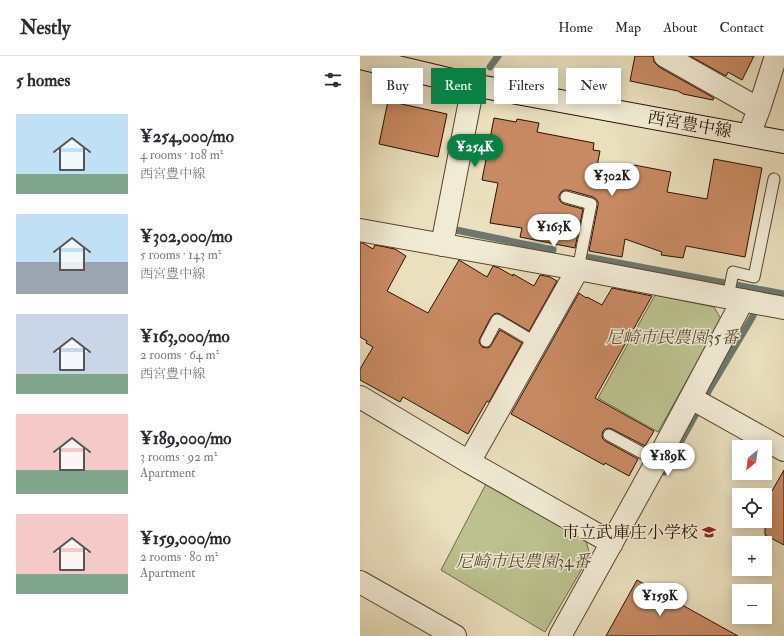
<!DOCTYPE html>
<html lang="en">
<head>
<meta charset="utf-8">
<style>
  :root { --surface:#fff; --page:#f7f7f7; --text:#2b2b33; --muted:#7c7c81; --line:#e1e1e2; --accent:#0b8043 }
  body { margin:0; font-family:"IM FELL Double Pica","Noto Serif JP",serif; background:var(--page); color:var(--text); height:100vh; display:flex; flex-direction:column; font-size:15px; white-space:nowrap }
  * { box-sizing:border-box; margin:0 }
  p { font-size:13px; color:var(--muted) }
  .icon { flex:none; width:22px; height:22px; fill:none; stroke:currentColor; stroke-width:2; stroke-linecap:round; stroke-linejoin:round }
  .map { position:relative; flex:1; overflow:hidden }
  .drawer { display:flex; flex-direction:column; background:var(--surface); width:360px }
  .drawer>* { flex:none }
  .banner { position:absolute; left:12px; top:12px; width:352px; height:36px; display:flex; gap:8px }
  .needle { width:26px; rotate:209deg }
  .fabs { position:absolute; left:372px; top:384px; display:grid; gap:8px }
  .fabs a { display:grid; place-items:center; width:40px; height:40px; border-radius:0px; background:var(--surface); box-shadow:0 2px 10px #0003; font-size:20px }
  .price { position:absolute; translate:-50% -34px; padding:0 9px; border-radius:14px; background:#fff; color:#222; font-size:13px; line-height:26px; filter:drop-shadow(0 1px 2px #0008) }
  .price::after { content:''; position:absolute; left:50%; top:24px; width:12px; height:9px; margin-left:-6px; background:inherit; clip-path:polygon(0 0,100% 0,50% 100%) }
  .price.current { background:var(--accent); color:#fff }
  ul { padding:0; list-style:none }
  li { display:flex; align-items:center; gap:12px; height:100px; padding:0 16px }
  li span { display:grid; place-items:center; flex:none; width:112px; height:80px; border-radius:0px; color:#555 }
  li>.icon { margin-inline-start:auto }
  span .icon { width:48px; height:48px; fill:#fffc; stroke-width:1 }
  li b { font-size:17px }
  h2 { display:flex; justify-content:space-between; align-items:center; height:48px; padding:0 16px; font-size:17px }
  .chip { padding:0 14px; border-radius:0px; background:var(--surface); box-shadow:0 2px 10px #0003; font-size:14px; line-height:36px }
  .chip.current { background:var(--accent); color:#fff }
  header { display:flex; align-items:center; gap:24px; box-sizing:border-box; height:56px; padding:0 20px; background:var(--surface); border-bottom:1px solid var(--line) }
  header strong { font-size:19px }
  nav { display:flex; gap:22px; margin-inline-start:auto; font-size:14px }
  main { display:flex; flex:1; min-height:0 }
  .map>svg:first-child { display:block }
  .green { fill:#bbc18f; stroke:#726848 }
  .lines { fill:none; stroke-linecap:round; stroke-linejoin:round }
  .stream { stroke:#6c776e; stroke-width:7 }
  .building { fill:#c88a62; stroke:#291001 }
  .lane-casing { stroke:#594430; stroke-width:13 }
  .street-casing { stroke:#594430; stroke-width:24 }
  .secondary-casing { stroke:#291001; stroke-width:24 }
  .lane { stroke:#f1ebd5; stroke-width:11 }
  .street { stroke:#f1ebd5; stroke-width:22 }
  .secondary { stroke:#f1ebd5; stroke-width:22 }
  .labels { text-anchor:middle; stroke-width:3; stroke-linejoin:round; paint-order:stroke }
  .street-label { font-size:17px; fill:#291001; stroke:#f1ebd5 }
  .park-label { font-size:17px; font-style:italic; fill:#5c4e33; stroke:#f1ebd5 }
  .poi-label { font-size:17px; fill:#291001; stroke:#f1ebd5; text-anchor:end }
</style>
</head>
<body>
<header>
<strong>Nestly</strong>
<nav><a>Home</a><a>Map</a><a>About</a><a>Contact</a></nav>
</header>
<main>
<section class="drawer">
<h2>5 homes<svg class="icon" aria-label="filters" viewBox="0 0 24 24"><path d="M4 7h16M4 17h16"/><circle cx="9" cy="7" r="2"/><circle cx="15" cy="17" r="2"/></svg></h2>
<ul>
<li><span style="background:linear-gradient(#bfe0f5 75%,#7fa58c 0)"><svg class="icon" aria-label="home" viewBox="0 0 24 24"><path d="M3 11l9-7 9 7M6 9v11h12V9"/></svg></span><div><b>¥254,000/mo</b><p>4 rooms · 108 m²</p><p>西宮豊中線</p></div></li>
<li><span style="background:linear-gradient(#bfe0f5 60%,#9aa5b1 0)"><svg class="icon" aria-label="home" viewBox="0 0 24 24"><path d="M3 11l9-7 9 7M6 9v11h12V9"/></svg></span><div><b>¥302,000/mo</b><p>5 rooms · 143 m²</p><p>西宮豊中線</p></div></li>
<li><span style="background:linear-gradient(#c9d6e8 75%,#7fa58c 0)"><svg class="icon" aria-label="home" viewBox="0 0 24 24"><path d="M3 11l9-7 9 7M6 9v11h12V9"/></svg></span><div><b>¥163,000/mo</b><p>2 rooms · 64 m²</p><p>西宮豊中線</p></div></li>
<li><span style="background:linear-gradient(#f6c9c9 70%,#7fa58c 0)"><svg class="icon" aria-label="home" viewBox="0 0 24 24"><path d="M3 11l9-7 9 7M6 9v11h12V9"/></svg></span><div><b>¥189,000/mo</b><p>3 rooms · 92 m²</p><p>Apartment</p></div></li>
<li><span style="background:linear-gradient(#f6c9c9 75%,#7fa58c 0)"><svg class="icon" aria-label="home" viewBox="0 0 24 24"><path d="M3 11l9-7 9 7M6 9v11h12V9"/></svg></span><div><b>¥159,000/mo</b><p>2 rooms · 80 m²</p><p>Apartment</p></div></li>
</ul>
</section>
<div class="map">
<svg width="424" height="580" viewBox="0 0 424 580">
  <rect width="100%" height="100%" fill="#eae0be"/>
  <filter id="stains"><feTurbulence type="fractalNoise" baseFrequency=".005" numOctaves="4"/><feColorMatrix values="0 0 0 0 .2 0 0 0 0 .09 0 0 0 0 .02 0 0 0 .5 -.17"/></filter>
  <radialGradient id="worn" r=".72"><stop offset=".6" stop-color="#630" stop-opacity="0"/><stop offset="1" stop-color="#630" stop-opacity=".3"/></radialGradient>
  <path class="green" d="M295,239L354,251L361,263L298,376L238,342Z
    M127,426L225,482L230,499L185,576L81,514Z"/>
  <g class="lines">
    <path class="stream" d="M130,11L138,0
      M96,174L193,194
      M227,201L424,238
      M304,416L349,334L393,260"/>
  </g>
  <path class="building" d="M275,0H293L294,6L299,11L354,42L353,44L323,38L318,35L270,25Z
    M330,0H394L382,24L368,16L366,20Z
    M28,45L87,58L78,101L19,88Z
    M134,62L156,66L157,63L179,67L177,76L234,87L233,94L240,95L235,121L270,127L274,109L311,116L307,136L347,143L354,103L402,112L385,201L326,190L323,202L301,199L302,196L265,183L262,201L229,195L238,149V146L236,143L233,141L208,134H204L201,136L199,140V143L201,146L204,148L223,153L215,192L160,181L162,172L130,167L138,127L122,124Z
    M0,187H3L13,193L15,189L35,193L46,200L27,235L68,257L99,204L127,221L133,210L139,212L153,220V218L174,230L180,219L190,221L197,225L169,275L140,258L137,257L134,258L131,261L120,282L119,286L120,288L122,291L127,292L130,291L140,274L162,287L129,346L127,345L108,378L43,341L40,346L0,324V313L13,291L6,287L7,285L0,281Z
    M252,232L292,240L235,342L294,375L285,390L252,373L248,372L245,373L243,375L242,380L243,383L245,385L278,403L269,420L245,407L244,409L151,358L219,237L226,242L227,241L242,249Z
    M424,414V489L405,479V447Z
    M277,524L378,580H246Z"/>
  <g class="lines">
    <defs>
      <path id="lane" d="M206,141L231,148L218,213
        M368,241L373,216L394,221L414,123
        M126,285L137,264L176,287
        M249,379L297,405"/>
      <path id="street" d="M305,0L399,53
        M389,79L399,53L416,0
        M0,174L218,213L424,252
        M82,189L113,29
        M0,341L109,406L252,487
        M331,342L424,394
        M109,406L218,213
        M0,526L95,580
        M200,580L297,405L383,244"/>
      <path id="secondary" d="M0,2L113,29L424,86"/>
    </defs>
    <use href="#lane" class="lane-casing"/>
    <use href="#street" class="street-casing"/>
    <use href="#secondary" class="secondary-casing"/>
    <use href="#lane" class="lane"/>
    <use href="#street" class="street"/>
    <use href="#secondary" class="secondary"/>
  </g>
  <defs>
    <symbol id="school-bare" viewBox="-9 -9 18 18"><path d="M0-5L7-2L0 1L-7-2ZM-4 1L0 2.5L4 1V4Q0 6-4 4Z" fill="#8f2418" stroke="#f1ebd5" stroke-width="2.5" paint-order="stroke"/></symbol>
  </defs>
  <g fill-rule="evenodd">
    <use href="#school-bare" x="339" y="466" width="20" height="20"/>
  </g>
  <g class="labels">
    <g class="street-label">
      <text transform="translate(330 68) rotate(10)" y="6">西宮豊中線</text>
    </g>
    <g class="park-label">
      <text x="312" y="287">尼崎市民農園35番</text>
      <text x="163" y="511">尼崎市民農園34番</text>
    </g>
    <g class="poi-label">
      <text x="338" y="482">市立武庫庄小学校</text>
    </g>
  </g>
  <rect width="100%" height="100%" filter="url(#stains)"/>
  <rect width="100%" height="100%" fill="url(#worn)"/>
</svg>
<div class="fabs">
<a><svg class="needle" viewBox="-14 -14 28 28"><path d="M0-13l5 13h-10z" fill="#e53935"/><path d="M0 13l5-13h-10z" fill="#7c7c81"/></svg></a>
<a><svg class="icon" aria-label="locate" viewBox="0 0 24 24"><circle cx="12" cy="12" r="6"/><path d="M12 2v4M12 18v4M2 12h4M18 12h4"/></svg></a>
<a>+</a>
<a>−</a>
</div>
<b class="price current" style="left:115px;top:112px">¥254K</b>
<b class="price" style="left:252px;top:141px">¥302K</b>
<b class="price" style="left:194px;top:192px">¥163K</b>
<b class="price" style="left:308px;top:421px">¥189K</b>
<b class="price" style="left:300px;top:561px">¥159K</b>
<div class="banner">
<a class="chip">Buy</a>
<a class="chip current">Rent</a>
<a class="chip">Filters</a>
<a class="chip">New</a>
</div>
</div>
</main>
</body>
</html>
